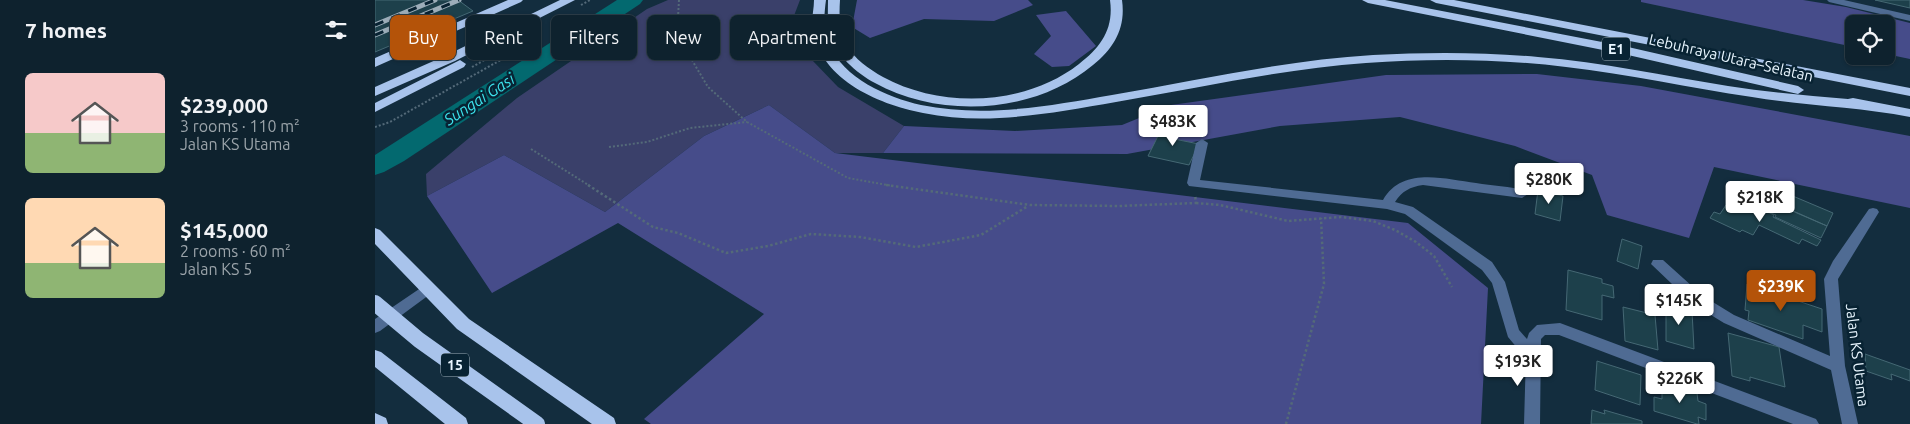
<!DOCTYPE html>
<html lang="en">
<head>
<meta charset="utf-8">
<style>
  :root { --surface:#0e222e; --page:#172a36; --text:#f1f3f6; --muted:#9ba4aa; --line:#2e3f4a; --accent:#b45309 }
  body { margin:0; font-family:Ubuntu,sans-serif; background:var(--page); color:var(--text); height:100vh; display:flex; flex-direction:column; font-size:19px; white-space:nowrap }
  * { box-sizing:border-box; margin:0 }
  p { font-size:16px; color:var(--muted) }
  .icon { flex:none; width:28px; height:28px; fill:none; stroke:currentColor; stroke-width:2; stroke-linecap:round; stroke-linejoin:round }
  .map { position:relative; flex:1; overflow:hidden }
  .details { display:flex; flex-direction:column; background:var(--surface); width:375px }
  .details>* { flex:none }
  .guide { position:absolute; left:15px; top:15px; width:475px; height:45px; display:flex; gap:10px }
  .fabs { position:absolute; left:1470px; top:15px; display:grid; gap:10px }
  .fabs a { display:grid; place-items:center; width:50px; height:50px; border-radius:8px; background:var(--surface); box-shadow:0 1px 4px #0004,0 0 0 1px var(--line); font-size:25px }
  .price { position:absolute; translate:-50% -42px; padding:0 11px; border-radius:5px; background:#fff; color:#222; font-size:16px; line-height:32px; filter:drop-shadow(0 1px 2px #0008) }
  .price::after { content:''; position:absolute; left:50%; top:30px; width:15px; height:11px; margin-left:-8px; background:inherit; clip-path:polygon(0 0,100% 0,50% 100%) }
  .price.current { background:var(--accent); color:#fff }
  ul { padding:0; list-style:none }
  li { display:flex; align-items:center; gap:15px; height:125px; padding:0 25px }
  li span { display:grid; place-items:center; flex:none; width:140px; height:100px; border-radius:8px; color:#555 }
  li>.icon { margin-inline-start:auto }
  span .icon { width:60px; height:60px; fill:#fffc; stroke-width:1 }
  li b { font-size:21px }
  h2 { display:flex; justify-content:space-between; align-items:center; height:60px; padding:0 25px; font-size:21px }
  .tag { padding:0 18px; border-radius:8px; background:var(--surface); box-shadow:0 1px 4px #0004,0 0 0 1px var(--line); font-size:18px; line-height:45px }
  .tag.current { background:var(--accent); color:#fff }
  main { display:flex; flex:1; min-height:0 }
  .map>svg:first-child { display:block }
  .green { fill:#3a406a }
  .forest { fill:#464c8a }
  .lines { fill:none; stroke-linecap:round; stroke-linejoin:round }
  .river { fill:#03696f; fill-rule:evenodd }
  .building { fill:#1d404b; stroke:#456874 }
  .path-far1 { stroke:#546a79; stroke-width:2; stroke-dasharray:2 2; stroke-linecap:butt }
  .path { stroke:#546a79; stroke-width:2.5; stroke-dasharray:2.5 2.5; stroke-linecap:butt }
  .minor { fill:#4f6b93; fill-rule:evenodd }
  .highway { fill:#a8c3eb; fill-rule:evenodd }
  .rail-casing { stroke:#9cadb9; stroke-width:5 }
  .rail { stroke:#082333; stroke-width:3; stroke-dasharray:9; stroke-linecap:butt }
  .highway-bridge { stroke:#a8c3eb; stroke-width:16 }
  .labels { text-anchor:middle; stroke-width:5; stroke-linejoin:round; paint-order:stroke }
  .shield { fill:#082333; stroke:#a6b7c2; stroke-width:1 }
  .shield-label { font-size:14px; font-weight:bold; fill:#e9f6ff }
  .street-label { font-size:15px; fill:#e9f6ff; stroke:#082333 }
  .water-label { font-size:16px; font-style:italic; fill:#3de2ec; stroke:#082333 }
</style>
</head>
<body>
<main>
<section class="details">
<h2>7 homes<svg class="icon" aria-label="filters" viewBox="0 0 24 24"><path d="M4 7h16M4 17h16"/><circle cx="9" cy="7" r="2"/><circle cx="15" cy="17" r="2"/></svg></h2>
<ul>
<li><span style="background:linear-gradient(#f6c9c9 60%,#8fb573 0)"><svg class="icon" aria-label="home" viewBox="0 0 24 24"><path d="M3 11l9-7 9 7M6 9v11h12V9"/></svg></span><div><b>$239,000</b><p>3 rooms · 110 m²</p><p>Jalan KS Utama</p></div></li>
<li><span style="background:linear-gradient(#ffd9b3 65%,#8fb573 0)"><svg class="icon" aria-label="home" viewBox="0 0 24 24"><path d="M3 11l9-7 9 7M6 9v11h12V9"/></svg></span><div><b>$145,000</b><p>2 rooms · 60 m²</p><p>Jalan KS 5</p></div></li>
</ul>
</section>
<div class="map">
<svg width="1535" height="424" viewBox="0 0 1535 424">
  <rect width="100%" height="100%" fill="#132d3e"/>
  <path class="green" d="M293,0H425L412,34L463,87L529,126L508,153H460L394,105L329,136L230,212L129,155L52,196L51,174L142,98L272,9Z"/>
  <path class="forest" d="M482,0H653L658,5L619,21L549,19L495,38L477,27Z
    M1266,0H1428L1471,7L1535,23V59L1511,54V24H1479V47L1266,2Z
    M691,11L721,46L694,66L677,67L659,54L676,36L661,15Z
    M1162,74L1266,86L1535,136V208L1339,167L1314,238L1232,215L1217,175L1140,146L1025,117L905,126L752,154L508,153L529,126L640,131L747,125L796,105L1011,75Z
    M394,105L460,153L1033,223L1113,288L1106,424H276L269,419L389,314L243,223L117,293L52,196L129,155L230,212L329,136Z"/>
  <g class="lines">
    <path class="river" d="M242,0H268L265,4L29,161L9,172L0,175V155Z"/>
  </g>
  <path class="building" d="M0,0H83L98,11L0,52Z
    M1500,0H1535V8Z
    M789,124L804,127L799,139L824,144L814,165L773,156Z
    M1163,190L1188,196L1185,221L1160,214Z
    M1413,194L1458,213L1452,226L1407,206Z
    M1368,203L1373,205L1374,203L1399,215L1398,217L1446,240L1442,246L1427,239L1424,244L1384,225L1378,235L1367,230L1365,232L1335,218L1339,212L1345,214L1351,205L1363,211Z
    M1401,204L1452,226L1446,238L1400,217L1401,215L1396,213Z
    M1247,239L1267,246L1263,269L1242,261Z
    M1193,270L1227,279V283L1238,286L1239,298L1227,295V320L1191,310Z
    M1372,284L1447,309V332L1428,325V339L1373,320L1374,311L1370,310Z
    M1291,303L1317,311L1319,349L1291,341Z
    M1248,307L1280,315L1283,350L1250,341Z
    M1353,333L1404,347L1410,387L1375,377V381L1357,376Z
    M1490,354L1535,370V381L1516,374L1517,380L1491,371Z
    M1222,361L1266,375L1265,405L1220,390Z
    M1287,383L1322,393L1323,401L1331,404V420L1323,417L1324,424H1322L1279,411V397L1287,399Z
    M1217,410L1230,414L1229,410L1267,421V424H1216Z"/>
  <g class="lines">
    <path class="path-far1" d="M304,0L302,35L333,87L372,122L473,178L518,186
      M206,5L215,0
      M97,67L164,29
      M0,127L15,122L131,57
      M234,147L272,142L315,128L372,122
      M156,149L215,186"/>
    <path class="path" d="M213,185L278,227L303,233L351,253L393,246L436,234L485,237L541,247L606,235L653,206
      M511,185L655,205L744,206L821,203L820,195
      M821,203L845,205L913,221L966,217L998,221L1020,230L1041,242L1059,256L1077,287
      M911,424L949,284L946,218"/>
    <path class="minor" d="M1452,0H1469L1535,15V21L1454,2Z
      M827,139L833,143L825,180L1008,200C1027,166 1070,179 1101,183C1117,186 1135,186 1151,191L1153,194L1147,198L1048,185C1035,187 1027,191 1020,202L1038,207L1117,262L1130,282L1144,330L1152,339L1154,333L1162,325L1185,323L1441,419L1444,424H1418L1184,335H1170L1166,339L1165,424H1149L1151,354L1143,349L1133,337L1117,283L1107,270L1030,214L1012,209L814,186L812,183L821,143Z
      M1498,208L1502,209L1504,212L1463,279L1470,366L1483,424H1467L1456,370L1349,323L1318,304L1276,264L1278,260H1288L1328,296L1359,315L1455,356L1449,279L1458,261L1494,209Z
      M53,283L58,284L60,288L58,292L5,331L0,333V319Z"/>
    <path class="highway" d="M133,0H148L146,2L0,67V58Z
      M185,0H200L80,61L0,96V87L72,55Z
      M439,0H451C449,15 448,29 454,43C468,79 512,97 546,105C610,118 674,106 737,95C823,80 912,60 998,55C1053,52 1108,52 1163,57C1227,62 1290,76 1353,86C1393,92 1433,96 1473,99L1478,98L1535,109V117C1483,107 1430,106 1377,97C1315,88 1254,74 1191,67C1125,59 1058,58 991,63C907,69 824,88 741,102C677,113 613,126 548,113C502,104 441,78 437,23C437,16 439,8 439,0Z
      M453,0H465C464,15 464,31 472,45C479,59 494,69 508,77C567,109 650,106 704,64C726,47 739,29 735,0H747C751,28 739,48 718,65C660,114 565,119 500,83C480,72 462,56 455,34C452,23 453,11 453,0Z
      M987,0H1010L1253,47L1423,86L1429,90L1423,94L1253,55L993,3Z
      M1055,0H1079L1535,88V96L1061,3Z
      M85,60L91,64L89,67L0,112V103Z
      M0,228L5,230L94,319L239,418L241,424H217L82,329L0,244Z
      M0,350L6,352L91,418L93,424H70L0,367Z
      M0,413L11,418L13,424H0Z"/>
    <defs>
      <path id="rail" d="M0,25L60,0
        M0,35L84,0"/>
    </defs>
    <use href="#rail" class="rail-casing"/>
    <use href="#rail" class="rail"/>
    <path class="highway-bridge" d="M0,303L44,340L162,424"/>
  </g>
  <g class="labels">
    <g class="shield">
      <rect x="1227" y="37.5" width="28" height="23" rx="4"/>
      <rect x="66" y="353.5" width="28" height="23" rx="4"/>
    </g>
    <g class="shield-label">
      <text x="1241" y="54">E1</text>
      <text x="80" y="370">15</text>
    </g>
    <g class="street-label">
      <text transform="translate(1356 58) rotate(13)" y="5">Lebuhraya Utara–Selatan</text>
      <text transform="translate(1482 355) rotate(83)" y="5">Jalan KS Utama</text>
    </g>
    <g class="water-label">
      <text transform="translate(104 99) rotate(-33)" y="6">Sungai Gasi</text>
    </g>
  </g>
</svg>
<div class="fabs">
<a><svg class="icon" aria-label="locate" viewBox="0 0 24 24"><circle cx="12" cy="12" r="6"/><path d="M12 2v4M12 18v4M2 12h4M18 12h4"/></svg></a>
</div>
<b class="price" style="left:798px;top:147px">$483K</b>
<b class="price" style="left:1174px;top:205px">$280K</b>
<b class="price" style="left:1385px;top:223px">$218K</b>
<b class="price current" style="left:1406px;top:312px">$239K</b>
<b class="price" style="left:1304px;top:326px">$145K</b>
<b class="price" style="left:1143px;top:387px">$193K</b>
<b class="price" style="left:1305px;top:404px">$226K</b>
<div class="guide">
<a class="tag current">Buy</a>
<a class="tag">Rent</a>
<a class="tag">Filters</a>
<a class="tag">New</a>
<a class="tag">Apartment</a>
</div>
</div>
</main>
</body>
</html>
